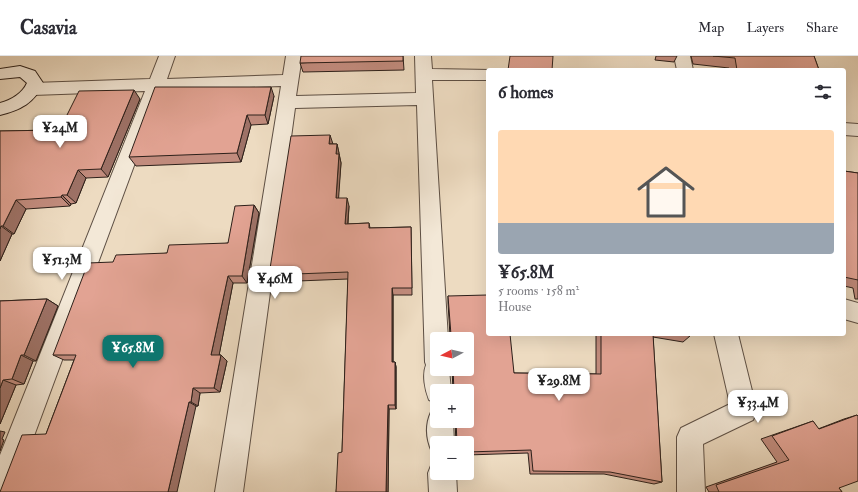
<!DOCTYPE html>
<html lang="en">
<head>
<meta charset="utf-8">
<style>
  :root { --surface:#fff; --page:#f2f2f3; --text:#2b2b33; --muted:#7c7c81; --line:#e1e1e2; --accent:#0f766e }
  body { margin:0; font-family:"IM FELL Double Pica",serif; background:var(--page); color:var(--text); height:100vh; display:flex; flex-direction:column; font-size:15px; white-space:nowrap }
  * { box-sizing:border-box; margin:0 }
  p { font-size:13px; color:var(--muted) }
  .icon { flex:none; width:22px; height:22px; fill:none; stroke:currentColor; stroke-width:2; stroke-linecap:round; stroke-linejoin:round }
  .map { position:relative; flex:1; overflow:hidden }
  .sheet { position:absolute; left:486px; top:12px; width:360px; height:268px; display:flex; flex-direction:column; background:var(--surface); border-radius:4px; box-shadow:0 4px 16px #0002 }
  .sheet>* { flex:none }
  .needle { width:26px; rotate:263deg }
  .controls { position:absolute; left:430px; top:276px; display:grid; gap:8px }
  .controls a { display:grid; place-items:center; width:44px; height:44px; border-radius:4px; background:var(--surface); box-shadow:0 4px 16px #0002; font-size:20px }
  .price { position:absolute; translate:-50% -34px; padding:0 9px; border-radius:8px; background:#fff; color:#222; font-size:13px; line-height:26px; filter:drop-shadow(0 1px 2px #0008) }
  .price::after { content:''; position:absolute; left:50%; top:24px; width:12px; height:9px; margin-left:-6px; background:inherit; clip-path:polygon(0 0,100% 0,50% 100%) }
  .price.selected { background:var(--accent); color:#fff }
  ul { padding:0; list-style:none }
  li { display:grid; align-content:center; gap:8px; height:212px; padding:0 12px }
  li+li { border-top:1px solid var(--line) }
  li span { display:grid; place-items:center; height:124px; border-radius:4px; color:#555 }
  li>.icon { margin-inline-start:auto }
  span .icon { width:72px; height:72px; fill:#fffc; stroke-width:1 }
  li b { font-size:17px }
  h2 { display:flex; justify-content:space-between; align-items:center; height:48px; padding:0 12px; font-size:17px }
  header { display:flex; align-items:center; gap:24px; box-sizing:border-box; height:56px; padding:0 20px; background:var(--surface); border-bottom:1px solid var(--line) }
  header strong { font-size:19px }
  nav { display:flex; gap:22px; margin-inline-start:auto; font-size:14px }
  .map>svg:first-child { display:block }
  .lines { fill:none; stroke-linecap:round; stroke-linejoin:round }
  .street-casing { stroke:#5d4f44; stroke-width:2 }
  .secondary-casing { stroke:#2d201a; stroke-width:2 }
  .street { fill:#f3e8d7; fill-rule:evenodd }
  .secondary { fill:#f3e8d7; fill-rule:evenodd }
  .wall { fill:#c28c7e; stroke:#2d201a }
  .shaded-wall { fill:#9e7267; stroke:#2d201a }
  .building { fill:#e2a393; stroke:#2d201a }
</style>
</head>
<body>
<header>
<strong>Casavia</strong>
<nav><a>Map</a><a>Layers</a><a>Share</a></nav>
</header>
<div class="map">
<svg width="858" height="436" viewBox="0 0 858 436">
  <rect width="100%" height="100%" fill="#eddbc1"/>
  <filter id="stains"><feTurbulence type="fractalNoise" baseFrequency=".005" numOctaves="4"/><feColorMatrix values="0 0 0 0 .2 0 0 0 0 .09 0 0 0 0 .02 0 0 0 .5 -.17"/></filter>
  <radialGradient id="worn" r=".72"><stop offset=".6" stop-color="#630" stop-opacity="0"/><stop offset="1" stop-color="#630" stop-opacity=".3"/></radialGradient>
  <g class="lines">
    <defs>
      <path id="street" d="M159,0H175L167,23L283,19L286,0H302L296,40L416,37L415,0H431L432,13L490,14H488V24H432L448,283H437V313H449L451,335H437V347L429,344C425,334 422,319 426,309L425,306L417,49L295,52L243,436H215L281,30L162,34L14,434L13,436H0V399L145,35L33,39L27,37L25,33L27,29L33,27L150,23Z
        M674,0H690L693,14H677Z
        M844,67L858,68V80L844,79Z
        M844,243L858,247V267L844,263Z
        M714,278H738L757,355L753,364L703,388L705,436H677V381L681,372L730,348Z
        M437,353V365H453L454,387H437V399L432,396C426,383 425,369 431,356Z
        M437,405V417H456L457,436H429L428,417L432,407Z"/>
      <path id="secondary" d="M20,10L35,15L43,27C35,47 20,54 0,59V47C11,44 22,38 27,27L20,21L0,23V13Z"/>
    </defs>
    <use href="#street" class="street-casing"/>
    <use href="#secondary" class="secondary-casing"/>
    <use href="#street" class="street"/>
    <use href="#secondary" class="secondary"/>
  </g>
  <path class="wall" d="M403,0L404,14L303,16L300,7Z
    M656,0H677L674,6L655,4Z
    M691,0H814L819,14H729V12L693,8Z
    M274,40L268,68L251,69L241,106L136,110L129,101Z
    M140,43L108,121L86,122L76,147L71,148L70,150L26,153L14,178H12L0,205V75L55,74L63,67Z
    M333,88H337L341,107L338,142L349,150L348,168L369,167L370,172L411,171L412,239H393V306H395L396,311V353H389L388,436H336L342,396L348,223L273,226L269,219Z
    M844,115L858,117V243H855L853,232L844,230Z
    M254,149L259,157L247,227H233L219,299H221L227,305L220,336L200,337L198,350L46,378L74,304H64L53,299L113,206L167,197L228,187Z
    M448,240L488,250L514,317L596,318V280L598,278H690V280L683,286L653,281L662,426L654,428L604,418H530L528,397L467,399V387H456L455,365H467V335H453L452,313H467L450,280L448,247Z
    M47,243L58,250L36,305H33L24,328L16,329L0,368V245Z
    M857,359L839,432L842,436H709L706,431L777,406L761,383L813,365L818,373L844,363Z"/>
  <path class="shaded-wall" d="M271,31L274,40L268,68L265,59Z
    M134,34L140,43L108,121L101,113Z
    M247,59L251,69L241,106L237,97Z
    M330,79L333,88H329Z
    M337,88L339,97L338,107L336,98Z
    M339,98L341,107L338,151L336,142Z
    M78,114L86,122L76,147L67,139Z
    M62,139L71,148L70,150L61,141Z
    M347,142L349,150L347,176L345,168Z
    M16,144L26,153L14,178L3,170Z
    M254,149L259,157L247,227L242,220Z
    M1,170L12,178L0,205V173Z
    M228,220L233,227L218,305L211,299Z
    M392,232L393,239V311L392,306Z
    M47,243L58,250L36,305L24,299Z
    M21,299L33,305L24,328L12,323Z
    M221,299L227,305L220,336L214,332Z
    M395,306L396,311V353L395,349Z
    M3,324L16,329L0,368V332Z
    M193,332L200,337L198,350L191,346Z
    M189,346L196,350L177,436H168Z
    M388,349L389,353L388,436H386Z
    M0,375L5,376L2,383L4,384L0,395Z"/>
  <path class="building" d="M301,0H403V5L300,7Z
    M510,0H553L552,14H508Z
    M713,0H814L819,14H737L735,2Z
    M155,31H271L265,59H247L237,97L129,101Z
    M134,34L101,113L78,114L67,139H62L61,141L16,144L3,170H1L0,173V75L55,74L59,67H63L79,35Z
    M330,79L329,88H337L336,98H339L336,142H347L345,168L369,167V172L411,171L412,232H392V306H395V349H388L386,436H336L338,397L342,396L348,216L269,219L291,80Z
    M844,115L858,117V224L844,221Z
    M254,149L242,220H228L211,299H221L214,332H193L191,346H189L168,436H0L22,379L46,378L76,299H53L88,207L113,206L116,199L167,197L169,189L228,187L235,150Z
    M487,239L488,250V278H510L514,317L601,318V278H653L662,426L610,416L533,415L531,394L467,396V387H457L456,365H467V335H454L453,313H467V283H449V280L451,279L448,240Z
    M47,243L24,299H21L12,323L3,324L0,332V245Z
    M679,278H690V280Z
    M857,359L858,360V425L839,432L842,436H719L716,429L789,404L772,380L813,365L819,373Z"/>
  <rect width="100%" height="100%" filter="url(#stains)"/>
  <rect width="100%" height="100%" fill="url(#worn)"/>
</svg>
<div class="controls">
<a><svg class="needle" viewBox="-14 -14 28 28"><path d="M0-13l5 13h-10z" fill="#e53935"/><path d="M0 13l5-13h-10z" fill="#7c7c81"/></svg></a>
<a>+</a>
<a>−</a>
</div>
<b class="price" style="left:60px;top:93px">¥24M</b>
<b class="price" style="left:62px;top:225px">¥51.3M</b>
<b class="price" style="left:275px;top:244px">¥46M</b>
<b class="price selected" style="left:133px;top:313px">¥65.8M</b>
<b class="price" style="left:559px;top:346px">¥29.8M</b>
<b class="price" style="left:758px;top:368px">¥33.4M</b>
<section class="sheet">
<h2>6 homes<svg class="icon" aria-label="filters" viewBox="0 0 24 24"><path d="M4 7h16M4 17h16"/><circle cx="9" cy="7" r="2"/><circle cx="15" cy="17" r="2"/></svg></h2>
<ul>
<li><span style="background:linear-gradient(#ffd9b3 75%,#9aa5b1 0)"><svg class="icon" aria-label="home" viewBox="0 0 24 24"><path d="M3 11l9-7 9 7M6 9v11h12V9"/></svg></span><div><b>¥65.8M</b><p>5 rooms · 158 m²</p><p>House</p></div></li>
</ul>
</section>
</div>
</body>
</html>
